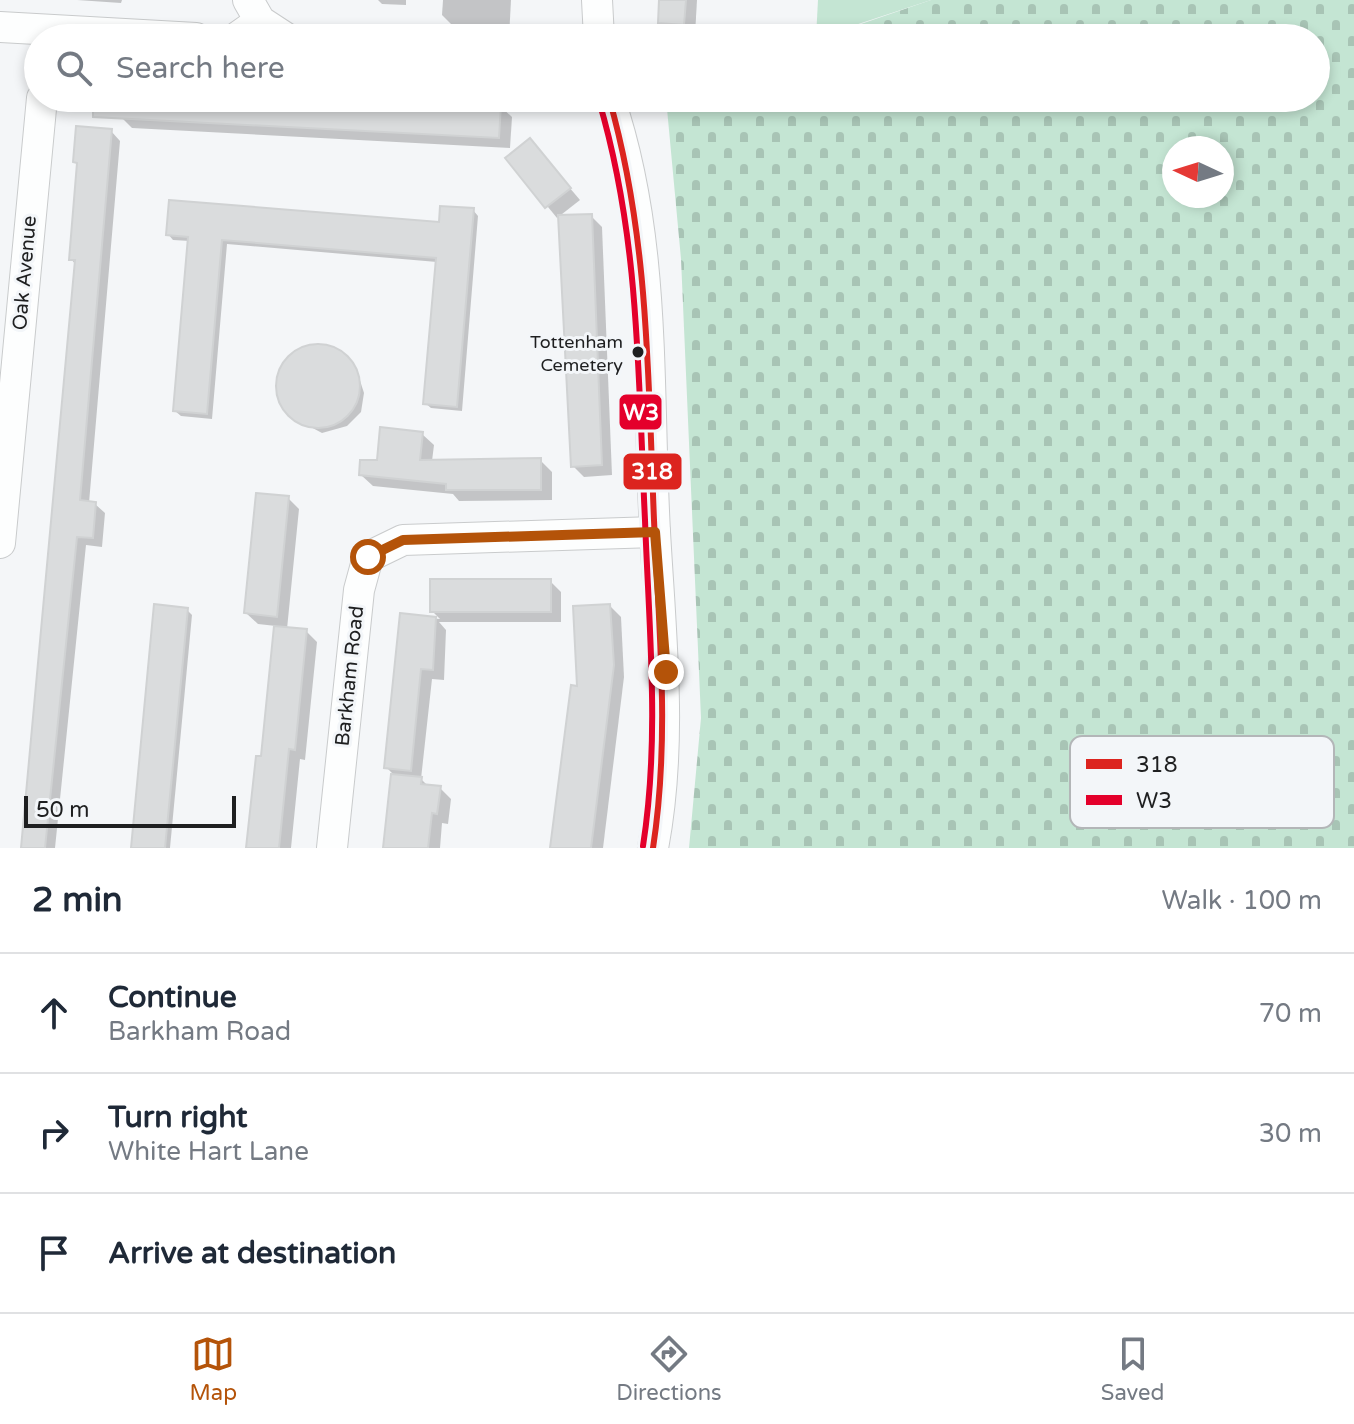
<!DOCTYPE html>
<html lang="en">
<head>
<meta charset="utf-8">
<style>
  body { margin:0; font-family:"Varela Round",sans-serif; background:#f6f6f7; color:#1f2937 }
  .compass { position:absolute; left:1162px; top:136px; width:72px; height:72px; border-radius:50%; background:#fff; box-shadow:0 4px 12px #0003; rotate:274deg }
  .scale { position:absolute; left:24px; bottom:20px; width:212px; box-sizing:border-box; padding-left:8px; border:4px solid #1e1f20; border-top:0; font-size:22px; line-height:28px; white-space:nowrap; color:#1e1f20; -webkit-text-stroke:6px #f3f6f9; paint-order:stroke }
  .stop { position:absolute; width:24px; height:24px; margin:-18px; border:6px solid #b45309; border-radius:50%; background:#fff }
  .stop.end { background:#b45309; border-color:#fff; box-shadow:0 2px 8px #0008 }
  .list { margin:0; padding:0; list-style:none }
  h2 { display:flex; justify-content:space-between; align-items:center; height:104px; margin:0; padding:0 32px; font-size:34px }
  h2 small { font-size:26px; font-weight:400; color:#747a83 }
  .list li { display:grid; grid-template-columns:52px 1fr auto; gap:24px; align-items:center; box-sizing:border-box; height:120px; padding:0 32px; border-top:2px solid #e0e1e3 }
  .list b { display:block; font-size:30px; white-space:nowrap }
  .list p { margin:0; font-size:26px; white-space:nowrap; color:#747a83 }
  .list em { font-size:26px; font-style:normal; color:#747a83 }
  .icon { flex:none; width:44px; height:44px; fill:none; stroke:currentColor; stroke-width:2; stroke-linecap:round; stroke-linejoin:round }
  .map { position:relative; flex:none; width:1354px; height:848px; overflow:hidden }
  .search { position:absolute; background:#fff; box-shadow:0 4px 12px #0003; left:24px; right:24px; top:24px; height:88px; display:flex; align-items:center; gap:20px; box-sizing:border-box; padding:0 28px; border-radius:44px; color:#747a83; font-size:30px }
  .sheet { height:464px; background:#fff }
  nav { display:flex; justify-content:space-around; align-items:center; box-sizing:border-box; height:112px; border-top:2px solid #e0e1e3; background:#fff; font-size:22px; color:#747a83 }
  nav a { display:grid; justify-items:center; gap:4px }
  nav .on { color:#b45309 }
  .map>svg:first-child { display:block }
</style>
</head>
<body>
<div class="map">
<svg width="1354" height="848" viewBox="0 0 1354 848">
  <defs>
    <pattern id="cemetery-stones" width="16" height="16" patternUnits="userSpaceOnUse" patternTransform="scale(2)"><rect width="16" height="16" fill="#c4e5d3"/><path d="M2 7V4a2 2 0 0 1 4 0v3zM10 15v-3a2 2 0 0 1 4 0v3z" fill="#a8c4b5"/></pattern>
  </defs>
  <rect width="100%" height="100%" fill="#f4f6f8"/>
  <path fill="url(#cemetery-stones)" fill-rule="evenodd" d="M 931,0 L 1354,0 L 1354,848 L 689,848 L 701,718 L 681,259 L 666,98 L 1316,98 L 1316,38 L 820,38 ZM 1174,148 L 1222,148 L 1222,196 L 1174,196 Z"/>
  <polygon fill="#c4e5d3" points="818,0 931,0 816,38"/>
  <g fill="#0003">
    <polygon points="77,0 122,0 121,3"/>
    <polygon points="378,0 406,0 406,5 382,4"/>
    <polygon points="443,0 511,0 509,38 463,36 442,15"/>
    <polygon points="660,0 697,0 695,35 671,34 660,23"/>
    <polygon points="122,98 368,98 500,106 512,117 510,148 132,128 121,117"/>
    <polygon points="111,131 120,141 89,503 95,504 105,513 102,547 86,545 55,848 23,848 76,265 71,259 79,166 75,162"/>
    <polygon points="530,141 580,200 557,218 508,158"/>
    <polygon points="473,210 478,216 462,411 431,408 425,403 437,262 227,244 212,419 181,416 175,411 190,241 173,240 168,234 440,224"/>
    <polygon points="591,216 602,227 612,475 584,477 573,466"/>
    <polygon points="316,346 329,347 351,362 356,368 364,393 361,412 347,426 322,433 292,417 283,406 278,380 291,356"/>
    <polygon points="422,434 434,445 432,461 540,460 552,472 552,500 459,501 453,494 373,486 361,475"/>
    <polygon points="288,498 299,509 287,629 306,631 317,642 305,760 300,759 291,848 248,848 263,758 276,626 258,624 246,613"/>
    <polygon points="550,581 561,592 561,622 439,622 446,630 444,680 432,679 421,779 429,787 440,788 451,799 448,824 442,823 440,848 385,848 393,774 386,767 401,616 440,619 432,611"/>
    <polygon points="610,606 621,617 624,677 603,848 553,848 579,688"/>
    <polygon points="187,610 192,615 170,848 133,848"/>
  </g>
  <g fill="#dadcdd" stroke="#d0d2d3" stroke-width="2">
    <polygon points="659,0 686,0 684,25 658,23"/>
    <polygon points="93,98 403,98 501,104 499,138 93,117"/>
    <polygon points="76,126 112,129 80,500 96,502 93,538 77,537 45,848 21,848 75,260 69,260 77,163 73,162"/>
    <polygon points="530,138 571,188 545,208 505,158"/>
    <polygon points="169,200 439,222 440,206 474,208 457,407 423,404 436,258 222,240 207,414 173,411 188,237 166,235"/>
    <polygon points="592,214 602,465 571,467 558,215"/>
    <circle cx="318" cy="386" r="42"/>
    <polygon points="380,427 423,432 420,460 541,458 541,490 446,490 446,484 359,475 360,460 377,460"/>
    <polygon points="256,493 289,496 277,617 244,613"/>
    <rect x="430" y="579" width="121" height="33"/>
    <polygon points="154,604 188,608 165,848 131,848"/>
    <polygon points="610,604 614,665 591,848 550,848 571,685 577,686 573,606"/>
    <polygon points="400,613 436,617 433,670 421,669 411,771 384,768"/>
    <polygon points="274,626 307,629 295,750 289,749 279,848 246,848 256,756 261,756"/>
    <polygon points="391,774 422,777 421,784 441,786 437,814 432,813 428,848 383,848"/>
  </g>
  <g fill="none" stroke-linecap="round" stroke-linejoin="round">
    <defs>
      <g id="minor">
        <polyline points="248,0 260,21 286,38"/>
        <polyline points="597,0 599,38"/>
        <polyline points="0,27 196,38"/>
        <polyline points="236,38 260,21"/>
        <path d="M 609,98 C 657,238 647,387 655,532 C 661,638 673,743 653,848"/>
        <polyline points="0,543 42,98"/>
        <polyline points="332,848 359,590 368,557 403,540 655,532"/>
      </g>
    </defs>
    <use href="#minor" stroke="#c9cbcc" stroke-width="32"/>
    <use href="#minor" stroke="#fdfefe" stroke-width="30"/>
    <defs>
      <path id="bus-1" d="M 609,98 C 649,237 648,377 654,520 C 659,631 670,738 653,848"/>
      <path id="bus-2" d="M 599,101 C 640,239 638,378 645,520 C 649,630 660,737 643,846"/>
    </defs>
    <use href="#bus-1" stroke="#f3f6f9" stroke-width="12"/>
    <use href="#bus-2" stroke="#f3f6f9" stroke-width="12"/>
    <use href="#bus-1" stroke="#dc241f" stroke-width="6"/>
    <use href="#bus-2" stroke="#e4002b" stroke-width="6"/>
  </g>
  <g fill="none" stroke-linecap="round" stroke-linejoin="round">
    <polyline stroke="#b45309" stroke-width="10" points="368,557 403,540 655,532 666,672"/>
  </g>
  <circle fill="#1e1f20" stroke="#f3f6f9" stroke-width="3" cx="638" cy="352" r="7"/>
  <g text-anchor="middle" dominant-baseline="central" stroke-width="6" stroke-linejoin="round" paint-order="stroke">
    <g font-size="18" fill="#1e1f20" stroke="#f3f6f9" text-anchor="end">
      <text x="623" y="342">Tottenham<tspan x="623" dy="23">Cemetery</tspan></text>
    </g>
    <g font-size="20" fill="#1e1f20" stroke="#f3f6f9">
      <text transform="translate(25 273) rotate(-85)">Oak Avenue</text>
      <text transform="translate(350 676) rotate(-84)">Barkham Road</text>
    </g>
  </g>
  <rect x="1070" y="736" width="264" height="92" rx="12" fill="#f3f6f9" stroke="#b3b6b8" stroke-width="2"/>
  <rect x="1086" y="759" width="36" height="10" fill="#dc241f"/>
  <rect x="1086" y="795" width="36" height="10" fill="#e4002b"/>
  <g font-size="22" fill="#1e1f20">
    <text x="1136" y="772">318</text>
    <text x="1136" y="808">W3</text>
  </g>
  <g stroke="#f3f6f9" stroke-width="3">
    <rect x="618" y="393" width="45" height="38" rx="8" fill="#e4002b"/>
    <rect x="622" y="452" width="61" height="39" rx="8" fill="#dc241f"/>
  </g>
  <g font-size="22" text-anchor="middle" font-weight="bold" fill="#fff">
    <text x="641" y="420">W3</text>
    <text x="652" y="479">318</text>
  </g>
</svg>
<svg class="compass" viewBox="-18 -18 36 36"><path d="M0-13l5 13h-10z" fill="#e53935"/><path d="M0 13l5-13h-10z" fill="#747a83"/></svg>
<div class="scale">50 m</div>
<div class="stop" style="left:368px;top:557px"></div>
<div class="stop end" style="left:666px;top:672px"></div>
<div class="search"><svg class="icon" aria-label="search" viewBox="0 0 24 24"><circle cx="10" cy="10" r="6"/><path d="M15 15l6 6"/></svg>Search here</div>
</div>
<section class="sheet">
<h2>2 min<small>Walk · 100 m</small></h2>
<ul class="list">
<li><svg class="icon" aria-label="ahead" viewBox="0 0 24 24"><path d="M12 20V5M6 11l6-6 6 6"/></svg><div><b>Continue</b><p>Barkham Road</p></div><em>70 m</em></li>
<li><svg class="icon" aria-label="right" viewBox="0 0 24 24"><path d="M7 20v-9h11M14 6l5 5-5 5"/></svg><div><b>Turn right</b><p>White Hart Lane</p></div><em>30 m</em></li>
<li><svg class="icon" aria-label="arrive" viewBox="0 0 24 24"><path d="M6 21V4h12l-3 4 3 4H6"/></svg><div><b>Arrive at destination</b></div></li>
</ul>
</section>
<nav>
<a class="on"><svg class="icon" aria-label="map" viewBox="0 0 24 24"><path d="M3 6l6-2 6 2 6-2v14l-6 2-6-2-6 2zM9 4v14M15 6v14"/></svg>Map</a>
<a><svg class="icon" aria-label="directions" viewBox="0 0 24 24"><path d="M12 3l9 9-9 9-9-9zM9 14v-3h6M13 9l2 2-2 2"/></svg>Directions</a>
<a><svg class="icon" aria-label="saved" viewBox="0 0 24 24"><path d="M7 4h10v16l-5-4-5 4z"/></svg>Saved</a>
</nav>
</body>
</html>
